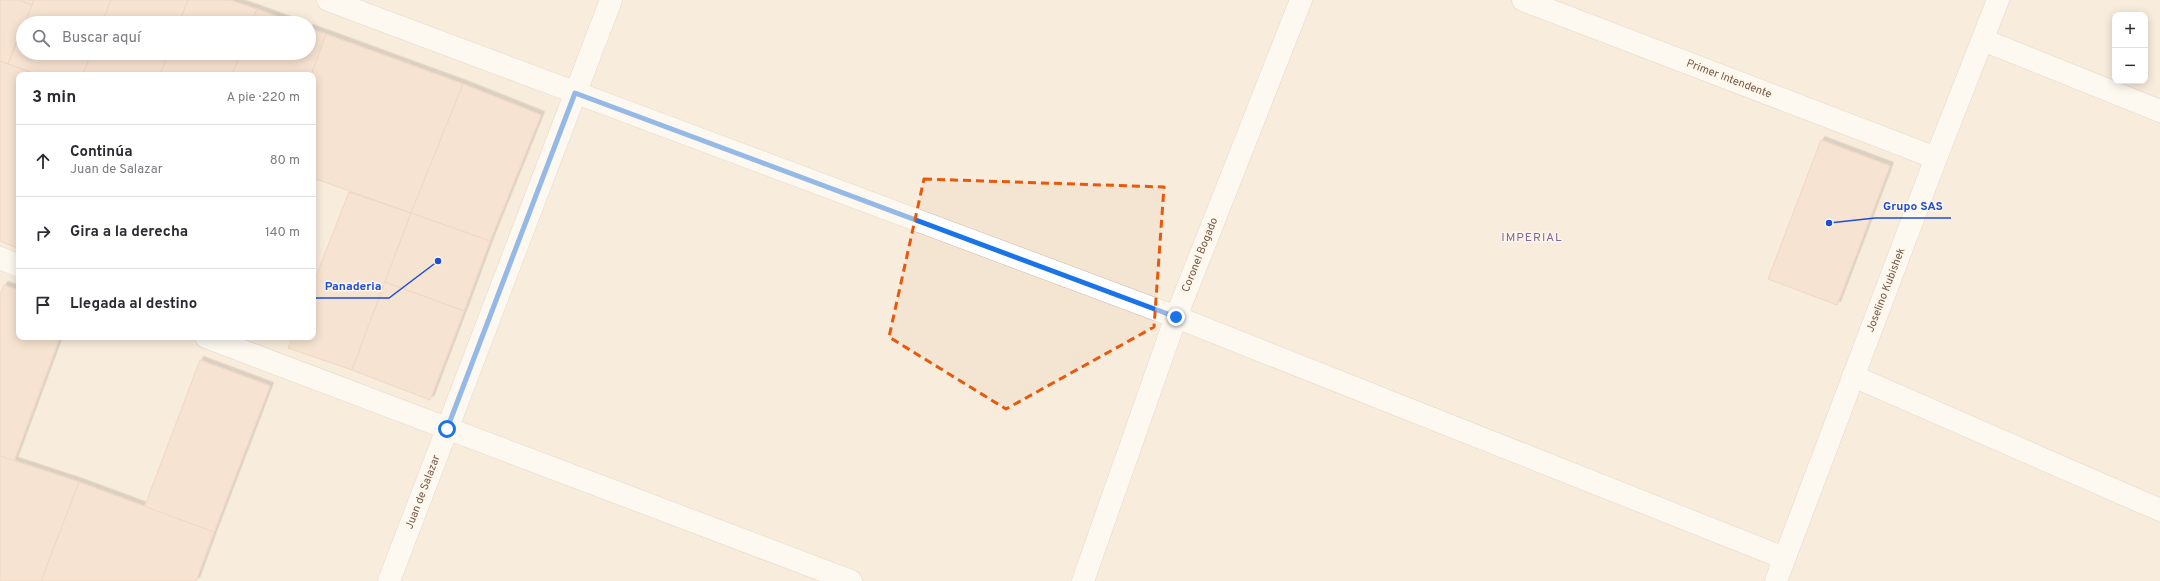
<!DOCTYPE html>
<html lang="es">
<head>
<meta charset="utf-8">
<style>
  body { margin:0; font-family:Overpass,sans-serif; background:#f2f2f3; color:#2b2b33 }
  .controls { position:absolute; right:12px; top:12px; display:grid; overflow:hidden; border-radius:8px; box-shadow:0 2px 10px #0003 }
  .controls button { width:36px; height:36px; display:grid; place-items:center; padding:0; border:0; border-bottom:1px solid #e1e1e2; background:#fff; color:#2b2b33; font:20px sans-serif }
  .stop { position:absolute; width:12px; height:12px; margin:-9px; border:3px solid #1a73e8; border-radius:50%; background:#fff }
  .stop.end { background:#1a73e8; border-color:#fff; box-shadow:0 1px 4px #0008 }
  .list { margin:0; padding:0; list-style:none }
  h2 { display:flex; justify-content:space-between; align-items:center; height:52px; margin:0; padding:0 16px; font-size:17px }
  h2 small { font-size:13px; font-weight:400; color:#7c7c81 }
  .list li { display:grid; grid-template-columns:26px 1fr auto; gap:12px; align-items:center; box-sizing:border-box; height:72px; padding:0 16px; border-top:1px solid #e1e1e2 }
  .list b { display:block; font-size:15px; white-space:nowrap }
  .list p { margin:0; font-size:13px; white-space:nowrap; color:#7c7c81 }
  .list em { font-size:13px; font-style:normal; color:#7c7c81 }
  .icon { flex:none; width:22px; height:22px; fill:none; stroke:currentColor; stroke-width:2; stroke-linecap:round; stroke-linejoin:round }
  .map { position:relative; flex:none; width:2160px; height:581px; overflow:hidden }
  .search { position:absolute; background:#fff; box-shadow:0 2px 10px #0003; left:16px; top:16px; width:300px; height:44px; display:flex; align-items:center; gap:10px; box-sizing:border-box; padding:0 14px; border-radius:22px; color:#7c7c81; font-size:15px }
  .panel { position:absolute; background:#fff; box-shadow:0 2px 10px #0003; left:16px; top:72px; width:300px; height:268px; border-radius:8px }
  .map>svg:first-child { display:block }
</style>
</head>
<body>
<div class="map">
<svg width="2160" height="581" viewBox="0 0 2160 581">
  <defs>
    <filter id="shadow"><feDropShadow dx="3.5" dy="-3.5" stdDeviation="0" flood-color="#0004"/></filter>
  </defs>
  <rect width="100%" height="100%" fill="#fcf3e3"/>
  <path fill="#f4e4d2" fill-rule="evenodd" d="M 0,0 L 2160,0 L 2160,581 L 0,581 ZM 2115,15 L 2145,15 L 2145,81 L 2115,81 ZM 23,23 L 309,23 L 309,53 L 23,53 ZM 19,75 L 313,75 L 313,337 L 19,337 Z"/>
  <g fill="#f1d1bb" stroke="#e4b79c" filter="url(#shadow)">
    <polygon points="0,0 19,0 32,5 25,23 23,23 8,64 0,61"/>
    <polygon points="19,0 34,0 32,5"/>
    <polygon points="34,0 111,0 102,23 25,23"/>
    <polygon points="111,0 188,0 179,23 102,23"/>
    <polygon points="188,0 230,0 257,9 251,23 179,23"/>
    <polygon points="257,9 295,23 251,23"/>
    <polygon points="23,27 23,53 91,53 83,75 38,75 8,64"/>
    <polygon points="309,28 326,34 311,75 232,75 240,53 309,53"/>
    <polygon points="326,34 463,84 411,213 313,178 313,75 311,75"/>
    <polygon points="91,53 168,53 160,75 83,75"/>
    <polygon points="168,53 240,53 232,75 160,75"/>
    <polygon points="0,61 38,75 19,75 19,241 17,248 0,241"/>
    <polygon points="463,84 541,115 490,241 411,213"/>
    <polygon points="1821,140 1890,166 1837,305 1768,279"/>
    <polygon points="349,192 411,213 352,370 288,348 293,337 313,337 313,284"/>
    <polygon points="411,213 490,241 464,311 385,282"/>
    <polygon points="385,282 464,311 430,400 352,370"/>
    <polygon points="4,285 19,290 19,337 60,337 14,461 0,456 0,295"/>
    <polygon points="200,360 270,386 214,532 144,508"/>
    <polygon points="0,456 79,482 41,581 0,581"/>
    <polygon points="79,482 214,532 196,581 41,581"/>
  </g>
  <g fill="none" stroke-linecap="round" stroke-linejoin="round">
    <defs>
      <g id="minor">
        <polyline points="328,0 1176,317 1784,558"/>
        <polyline points="1523,0 1936,158"/>
        <polyline points="1983,40 2160,111"/>
        <polyline points="0,258 19,266"/>
        <polyline points="206,337 851,581"/>
        <polyline points="1853,376 2160,510"/>
        <polyline points="389,581 611,0"/>
        <polyline points="1083,581 1176,317 1301,0"/>
        <polyline points="1776,581 1936,158 1998,0"/>
      </g>
    </defs>
    <use href="#minor" stroke="#cdbaaa" stroke-width="23"/>
    <use href="#minor" stroke="#fff" stroke-width="22"/>
  </g>
  <g fill="none" stroke-linecap="round" stroke-linejoin="round">
    <polyline stroke="#1a73e8" stroke-width="5" points="447,429 575,93 1176,317"/>
  </g>
  <path d="M0 0H2160V581H0ZM 924,179 L 1164,187 L 1154,327 L 1006,409 L 889,337 Z" fill="#fcf3e3" fill-opacity=".55" fill-rule="evenodd"/>
  <path fill="none" stroke="#e8590c" stroke-width="3" stroke-dasharray="8 5" stroke-linejoin="round" d="M 924,179 L 1164,187 L 1154,327 L 1006,409 L 889,337 Z"/>
  <g text-anchor="middle" dominant-baseline="central" stroke-width="3" stroke-linejoin="round" paint-order="stroke">
    <g font-size="11" fill="#74594a" stroke="#fff7ea">
      <text transform="translate(1729 79) rotate(21)">Primer Intendente</text>
      <text transform="translate(1200 255) rotate(-68)">Coronel Bogado</text>
      <text transform="translate(1886 290) rotate(-69)">Joselino Kubishek</text>
      <text transform="translate(423 492) rotate(-69)">Juan de Salazar</text>
    </g>
    <g font-size="12" letter-spacing="1" fill="#876597" stroke="#fff7ea">
      <text x="1532" y="238">IMPERIAL</text>
    </g>
  </g>
  <path fill="none" stroke="#1d4ed8" stroke-width="1.5" d="M1829 223L1875 218H1951M438 261L389 298H316"/>
  <g fill="#1d4ed8" stroke="#fff7ea" stroke-width="1.5">
    <circle cx="1829" cy="223" r="4"/>
    <circle cx="438" cy="261" r="4"/>
  </g>
  <g font-size="12" text-anchor="middle" font-weight="bold" fill="#1d4ed8" stroke="#fff7ea" stroke-width="3" stroke-linejoin="round" paint-order="stroke">
    <text x="1913" y="210">Grupo SAS</text>
    <text x="353" y="290">Panaderia</text>
  </g>
</svg>
<div class="controls">
<button>+</button>
<button>−</button>
</div>
<div class="stop" style="left:447px;top:429px"></div>
<div class="stop end" style="left:1176px;top:317px"></div>
<div class="search"><svg class="icon" aria-label="search" viewBox="0 0 24 24"><circle cx="10" cy="10" r="6"/><path d="M15 15l6 6"/></svg>Buscar aquí</div>
<section class="panel">
<h2>3 min<small>A pie · 220 m</small></h2>
<ul class="list">
<li><svg class="icon" aria-label="ahead" viewBox="0 0 24 24"><path d="M12 20V5M6 11l6-6 6 6"/></svg><div><b>Continúa</b><p>Juan de Salazar</p></div><em>80 m</em></li>
<li><svg class="icon" aria-label="right" viewBox="0 0 24 24"><path d="M7 20v-9h11M14 6l5 5-5 5"/></svg><div><b>Gira a la derecha</b></div><em>140 m</em></li>
<li><svg class="icon" aria-label="arrive" viewBox="0 0 24 24"><path d="M6 21V4h12l-3 4 3 4H6"/></svg><div><b>Llegada al destino</b></div></li>
</ul>
</section>
</div>
</body>
</html>
